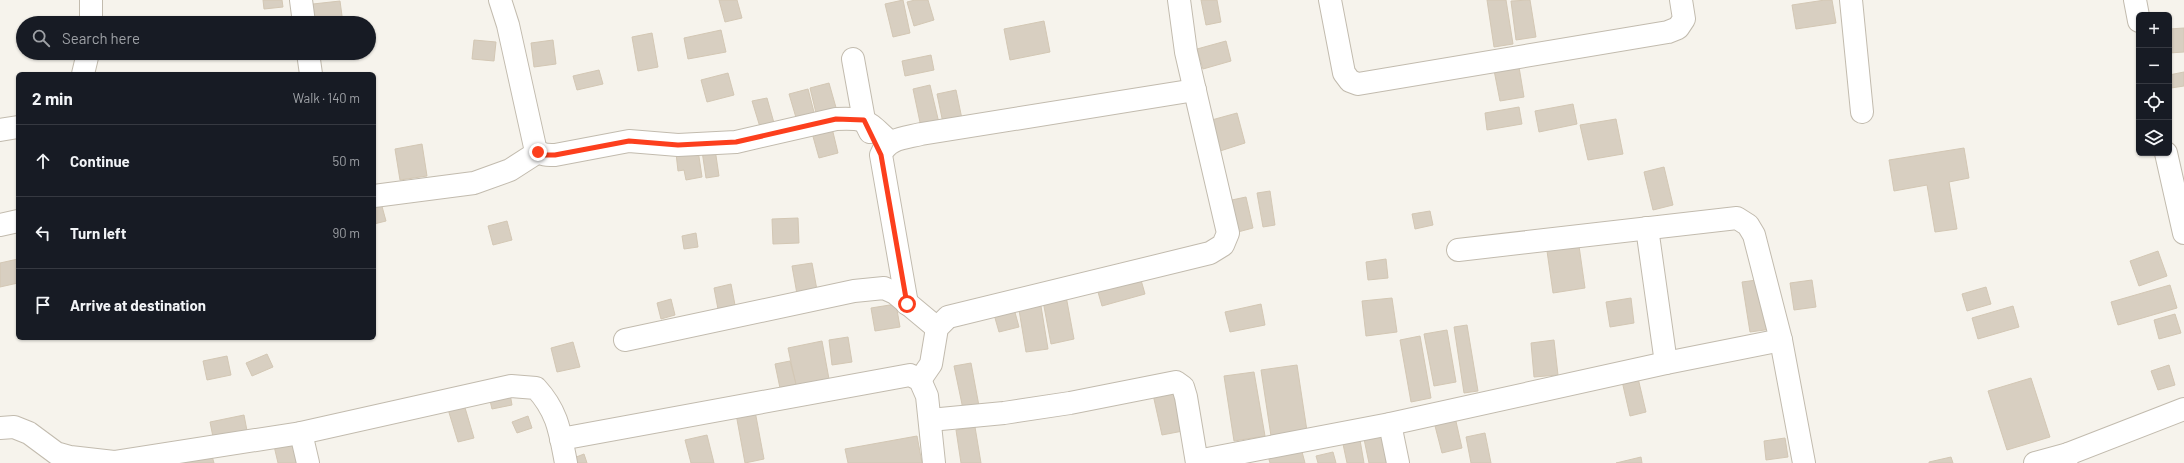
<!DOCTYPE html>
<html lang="en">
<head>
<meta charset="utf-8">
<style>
  body { margin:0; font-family:Barlow,sans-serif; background:#20242c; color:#f1f3f6 }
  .controls { position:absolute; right:12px; top:12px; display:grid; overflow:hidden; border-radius:6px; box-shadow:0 1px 3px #0004 }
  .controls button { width:36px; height:36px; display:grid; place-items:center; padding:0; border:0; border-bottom:1px solid #363941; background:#171b24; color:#f1f3f6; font:20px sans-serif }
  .stop { position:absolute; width:12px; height:12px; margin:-9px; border:3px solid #fc3f1d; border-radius:50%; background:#fff }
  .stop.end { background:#fc3f1d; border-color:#fff; box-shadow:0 1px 4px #0008 }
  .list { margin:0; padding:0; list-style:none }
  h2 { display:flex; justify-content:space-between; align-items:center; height:52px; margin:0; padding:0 16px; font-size:17px }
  h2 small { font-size:13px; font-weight:400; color:#9ea1a6 }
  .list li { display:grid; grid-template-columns:26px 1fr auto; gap:12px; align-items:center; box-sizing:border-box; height:72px; padding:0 16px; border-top:1px solid #363941 }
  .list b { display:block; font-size:15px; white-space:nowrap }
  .list em { font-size:13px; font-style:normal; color:#9ea1a6 }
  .icon { flex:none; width:22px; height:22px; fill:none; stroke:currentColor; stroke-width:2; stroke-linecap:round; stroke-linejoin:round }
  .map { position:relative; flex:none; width:2184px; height:463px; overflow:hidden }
  .search { position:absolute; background:#171b24; box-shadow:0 1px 3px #0004; left:16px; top:16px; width:360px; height:44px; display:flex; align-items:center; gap:10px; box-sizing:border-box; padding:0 14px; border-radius:22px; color:#9ea1a6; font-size:15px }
  .panel { position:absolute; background:#171b24; box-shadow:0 1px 3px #0004; left:16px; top:72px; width:360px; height:268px; border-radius:6px }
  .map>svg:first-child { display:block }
</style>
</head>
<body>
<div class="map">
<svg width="2184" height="463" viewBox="0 0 2184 463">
  <rect width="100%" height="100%" fill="#f6f3ec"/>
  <g fill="#d8cfc1" stroke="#d3c7b4">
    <polygon points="263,0 282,0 283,7 264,9"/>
    <polygon points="719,0 737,0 742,18 725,22"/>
    <polygon points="903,0 910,33 893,37 885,4"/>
    <polygon points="915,0 928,0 934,20 914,26 907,2"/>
    <polygon points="1201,0 1217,0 1221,22 1206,25"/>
    <polygon points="1487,0 1506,0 1513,44 1494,47"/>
    <polygon points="1530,0 1536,37 1516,40 1511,1"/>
    <polygon points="1825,0 1832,0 1836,23 1796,29 1792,5"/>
    <polygon points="340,1 343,23 315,23 313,4"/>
    <polygon points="1044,21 1050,52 1010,60 1004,29"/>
    <polygon points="2184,28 2184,52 2169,53 2169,29"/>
    <polygon points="721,30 726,52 688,59 684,38"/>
    <polygon points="652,33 658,67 638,71 632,37"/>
    <polygon points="474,40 496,42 494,61 472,59"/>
    <polygon points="553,40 556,64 534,67 531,43"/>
    <polygon points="1226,41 1231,61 1203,69 1197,49"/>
    <polygon points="931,55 934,70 905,76 902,61"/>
    <polygon points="1518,61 1524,97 1500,101 1493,65"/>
    <polygon points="599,70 603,84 577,90 573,76"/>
    <polygon points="2184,72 2184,86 2171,88 2169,75"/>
    <polygon points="728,73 734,95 707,102 701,80"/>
    <polygon points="829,83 837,111 817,117 810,88"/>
    <polygon points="930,85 939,123 921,127 913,89"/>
    <polygon points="808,89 815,116 797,121 789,94"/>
    <polygon points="956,90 962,119 943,123 937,94"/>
    <polygon points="767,98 774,123 760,127 752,101"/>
    <polygon points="1573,104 1577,124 1539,132 1535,111"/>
    <polygon points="1519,107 1522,124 1487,130 1485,113"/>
    <polygon points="1237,113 1245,143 1217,152 1208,121"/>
    <polygon points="1616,119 1623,154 1588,160 1580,125"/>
    <polygon points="832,128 838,153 819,158 812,133"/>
    <polygon points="422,144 427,176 400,180 395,149"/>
    <polygon points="1964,148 1969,178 1949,182 1957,229 1935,232 1927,185 1894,191 1889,160"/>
    <polygon points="715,149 719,176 706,178 702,151"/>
    <polygon points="698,150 702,177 686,180 684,170 678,171 676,153"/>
    <polygon points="1664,167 1673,205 1653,210 1644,172"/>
    <polygon points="1270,191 1275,225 1263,227 1257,193"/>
    <polygon points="1246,197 1253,228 1234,233 1227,201"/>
    <polygon points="380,199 386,221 374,224 374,200"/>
    <polygon points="1430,211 1433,225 1415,229 1412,214"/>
    <polygon points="798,218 799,243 773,244 772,219"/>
    <polygon points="507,221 512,240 493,245 488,226"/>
    <polygon points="696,233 698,247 684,249 682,236"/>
    <polygon points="1579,246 1585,288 1553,293 1547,251"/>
    <polygon points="2158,251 2167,276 2139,286 2130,261"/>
    <polygon points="18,259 18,283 0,287 0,263"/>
    <polygon points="1386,259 1388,278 1368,280 1366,262"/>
    <polygon points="812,263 817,290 797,294 792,266"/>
    <polygon points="1139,273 1145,294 1102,306 1096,285"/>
    <polygon points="1764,279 1772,329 1750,332 1742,282"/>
    <polygon points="1812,280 1816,307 1794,310 1790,283"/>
    <polygon points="731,284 735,305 718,309 714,288"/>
    <polygon points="2170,285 2177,308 2118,325 2111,302"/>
    <polygon points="1986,287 1991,304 1967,311 1962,294"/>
    <polygon points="1066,296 1074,339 1051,344 1043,301"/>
    <polygon points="1392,298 1397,332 1366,336 1362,301"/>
    <polygon points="1631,298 1634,323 1610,327 1606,302"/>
    <polygon points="671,299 675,315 661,319 657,303"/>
    <polygon points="1040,300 1048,349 1026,352 1018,304"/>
    <polygon points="896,304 900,327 875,331 871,308"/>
    <polygon points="1261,304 1265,325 1230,332 1225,312"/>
    <polygon points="1013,305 1019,327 999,332 993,311"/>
    <polygon points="2013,306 2019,327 1978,339 1972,318"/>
    <polygon points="2175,314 2181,333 2159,339 2154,320"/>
    <polygon points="1467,325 1478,391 1464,393 1454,327"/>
    <polygon points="1447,330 1456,382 1434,386 1424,334"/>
    <polygon points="1420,336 1431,398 1411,402 1400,340"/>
    <polygon points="848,337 852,362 832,365 829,340"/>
    <polygon points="1554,340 1558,375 1534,377 1531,343"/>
    <polygon points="822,341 829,379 796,386 788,348"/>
    <polygon points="573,342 580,367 557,372 551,348"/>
    <polygon points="267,354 273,367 252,376 246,363"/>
    <polygon points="227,356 231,375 207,380 203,361"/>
    <polygon points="790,361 796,384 780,388 775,364"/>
    <polygon points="971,363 979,406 963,409 954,366"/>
    <polygon points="1297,365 1307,431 1271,436 1261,370"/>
    <polygon points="2169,365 2175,385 2158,390 2151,371"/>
    <polygon points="1254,372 1265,436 1234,441 1224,376"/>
    <polygon points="1638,378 1646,412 1630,416 1622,381"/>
    <polygon points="2031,378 2050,437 2007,450 1988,391"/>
    <polygon points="1173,386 1183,431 1162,435 1152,390"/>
    <polygon points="509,388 512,405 492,409 488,392"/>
    <polygon points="463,401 474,438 458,442 447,406"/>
    <polygon points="755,411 764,459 745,463 736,414"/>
    <polygon points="244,415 248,436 214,442 210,422"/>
    <polygon points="528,416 532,428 517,433 512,422"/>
    <polygon points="1455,417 1462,448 1442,453 1434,422"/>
    <polygon points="975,427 981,463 961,463 956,430"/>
    <polygon points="1485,433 1491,463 1471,463 1466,437"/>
    <polygon points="707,435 714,463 691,463 685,440"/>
    <polygon points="1381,435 1387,463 1369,463 1364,439"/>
    <polygon points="917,436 922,463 848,463 845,449"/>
    <polygon points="1785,438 1788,457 1766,460 1764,441"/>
    <polygon points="297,440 304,463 278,463 274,446"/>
    <polygon points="1360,440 1364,463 1347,463 1343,444"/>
    <polygon points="1301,448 1305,463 1270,463 1268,456"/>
    <polygon points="1333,452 1336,463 1318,463 1316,456"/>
    <polygon points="584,454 587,463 572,463 571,459"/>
    <polygon points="212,456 214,463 180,463"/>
    <polygon points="1641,457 1642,463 1616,463"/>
    <polygon points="1951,457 1953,463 1929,463 1929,462"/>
  </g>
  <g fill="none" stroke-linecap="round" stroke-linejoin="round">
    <defs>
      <g id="minor">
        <polyline points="91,0 91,23"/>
        <polyline points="301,0 304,23"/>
        <path d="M 500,0 L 508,25 L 535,147 C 540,155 545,155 555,155 L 629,141 L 678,145 L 736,142 L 836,119 C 868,117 867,122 890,142"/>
        <polyline points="1330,0 1344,73 1350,81 1358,84 1668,32 1678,28 1684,19 1681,0"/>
        <polyline points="1851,0 1862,112"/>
        <polyline points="2135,0 2139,21"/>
        <polyline points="308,53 311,74"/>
        <polyline points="853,59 864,120 870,132"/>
        <polyline points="83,74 88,53"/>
        <polyline points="0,130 18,127"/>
        <polyline points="2166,153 2184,233"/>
        <polyline points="374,196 474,183 510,170 538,152"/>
        <polyline points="0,225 18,221"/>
        <polyline points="1647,228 1666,363"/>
        <polyline points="1458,250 1737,218 1748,225 1754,235 1781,340 1804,463"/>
        <path d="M 907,304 L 881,155 C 887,138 906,138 921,134 L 1195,90"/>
        <polyline points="625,340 854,291 884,288 895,293 937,328"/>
        <polyline points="920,380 931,364 937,328 948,317 1210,253 1223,245 1228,233 1186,52 1179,0"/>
        <polyline points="930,420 1004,413 1070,403 1176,382 1183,387 1186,397 1197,463"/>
        <polyline points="1390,424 1398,463"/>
        <path d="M 0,428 L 14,427 L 29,433 L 56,453 L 70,457 L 114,462 L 301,433 L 511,386 L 536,388 C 558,412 560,432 566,463"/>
        <polyline points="301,433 308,463"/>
        <polyline points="561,439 910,375 920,380 927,396 934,463"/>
        <polyline points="1197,461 1390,424 1666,363 1781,340"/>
        <polyline points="2035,463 2068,454"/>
        <polyline points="2066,463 2068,454 2184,409"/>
      </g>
    </defs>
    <use href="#minor" stroke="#c2bbae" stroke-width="24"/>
    <use href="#minor" stroke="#fff" stroke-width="22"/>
  </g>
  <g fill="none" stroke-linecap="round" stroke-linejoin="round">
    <polyline stroke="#fc3f1d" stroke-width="5" points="538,152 544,155 555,155 629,141 678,145 736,142 836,119 864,120 881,155 907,304"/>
  </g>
</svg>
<div class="controls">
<button>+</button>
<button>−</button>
<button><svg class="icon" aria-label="locate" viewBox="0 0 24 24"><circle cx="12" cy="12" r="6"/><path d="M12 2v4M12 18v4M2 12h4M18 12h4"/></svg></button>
<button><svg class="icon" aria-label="layers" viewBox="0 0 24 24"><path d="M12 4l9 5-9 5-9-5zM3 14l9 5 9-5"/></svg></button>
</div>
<div class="stop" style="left:907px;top:304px"></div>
<div class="stop end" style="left:538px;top:152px"></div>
<div class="search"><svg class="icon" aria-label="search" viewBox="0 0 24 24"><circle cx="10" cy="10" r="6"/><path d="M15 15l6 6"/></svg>Search here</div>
<section class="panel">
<h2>2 min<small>Walk · 140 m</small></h2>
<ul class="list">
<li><svg class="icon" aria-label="ahead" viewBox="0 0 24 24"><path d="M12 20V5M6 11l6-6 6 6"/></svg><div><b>Continue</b></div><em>50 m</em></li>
<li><svg class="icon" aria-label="left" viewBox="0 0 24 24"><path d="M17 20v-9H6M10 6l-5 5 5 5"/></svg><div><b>Turn left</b></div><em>90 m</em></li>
<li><svg class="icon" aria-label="arrive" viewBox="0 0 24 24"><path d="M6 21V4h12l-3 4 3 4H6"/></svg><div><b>Arrive at destination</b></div></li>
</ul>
</section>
</div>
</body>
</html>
